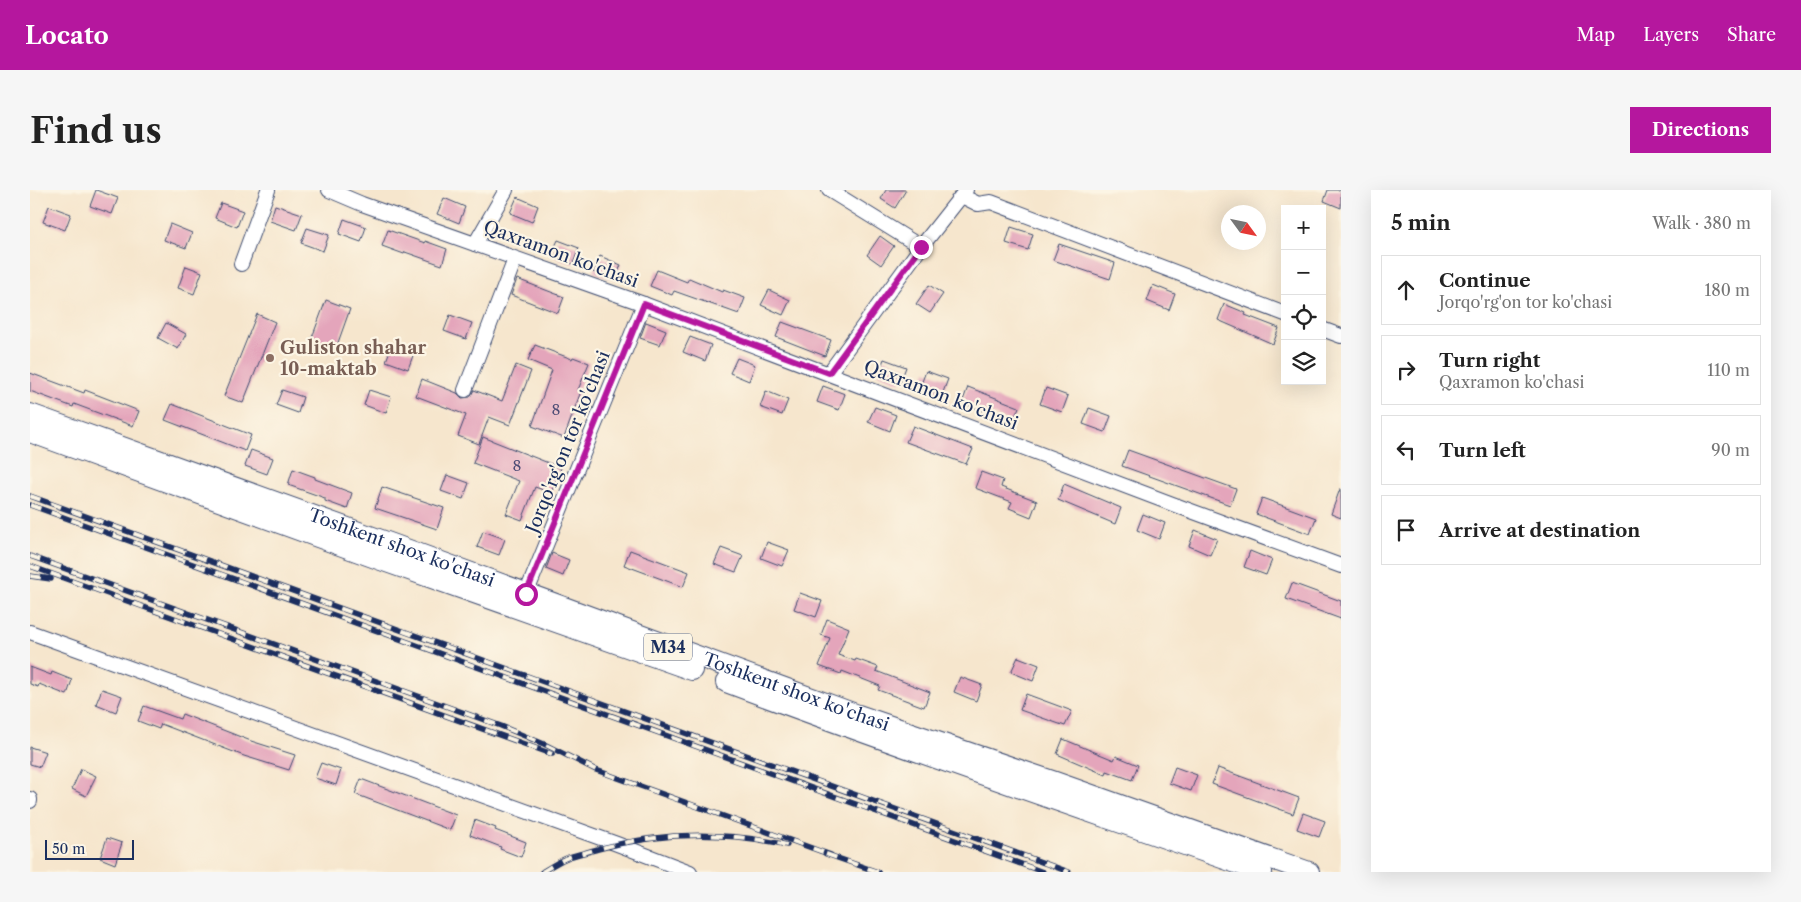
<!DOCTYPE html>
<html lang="en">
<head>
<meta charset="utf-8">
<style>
  body { margin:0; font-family:"Libre Caslon Text",serif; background:#f6f6f6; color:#222 }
  .controls { position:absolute; right:15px; top:15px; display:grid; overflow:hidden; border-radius:0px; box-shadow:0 5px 20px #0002 }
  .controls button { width:45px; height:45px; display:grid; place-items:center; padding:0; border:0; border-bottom:1px solid #e0e0e0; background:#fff; color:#222; font:25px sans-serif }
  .compass { position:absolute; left:1191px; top:15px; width:45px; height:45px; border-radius:50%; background:#fff; box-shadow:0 5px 20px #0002; rotate:123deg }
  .scale { position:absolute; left:15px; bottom:12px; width:89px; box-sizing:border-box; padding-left:5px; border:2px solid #1b2f5e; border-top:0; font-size:14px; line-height:18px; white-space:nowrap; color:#1b2f5e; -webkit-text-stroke:4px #fcf5e5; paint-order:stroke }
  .stop { position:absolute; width:15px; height:15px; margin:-11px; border:4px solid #b5179e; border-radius:50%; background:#fff }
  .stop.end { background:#b5179e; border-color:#fff; box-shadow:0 1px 5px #0008 }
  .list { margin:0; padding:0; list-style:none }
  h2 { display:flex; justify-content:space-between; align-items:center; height:65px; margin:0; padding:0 20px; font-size:21px }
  h2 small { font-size:16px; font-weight:400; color:#767676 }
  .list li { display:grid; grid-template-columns:32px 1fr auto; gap:15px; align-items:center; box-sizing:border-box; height:70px; margin:0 10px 10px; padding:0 10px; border:1px solid #e0e0e0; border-radius:0px }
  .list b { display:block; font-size:19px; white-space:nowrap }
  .list p { margin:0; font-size:16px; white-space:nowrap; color:#767676 }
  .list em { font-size:16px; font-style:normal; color:#767676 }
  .icon { flex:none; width:28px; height:28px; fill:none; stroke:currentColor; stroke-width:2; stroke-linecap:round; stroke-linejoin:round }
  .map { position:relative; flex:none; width:1311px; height:682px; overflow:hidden; border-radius:0px }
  header { display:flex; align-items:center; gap:30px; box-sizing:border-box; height:70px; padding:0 25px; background:#b5179e; color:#fff }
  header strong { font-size:24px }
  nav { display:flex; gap:28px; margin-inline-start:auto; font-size:18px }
  .intro { display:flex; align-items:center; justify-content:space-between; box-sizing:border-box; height:120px; padding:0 30px }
  h1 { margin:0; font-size:35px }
  .button { padding:12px 22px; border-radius:0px; background:#b5179e; color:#fff; font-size:18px; font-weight:700 }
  main { display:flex; gap:30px; padding:0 30px }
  aside { flex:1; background:#fff; border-radius:0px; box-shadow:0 5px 20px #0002 }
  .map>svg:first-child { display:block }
</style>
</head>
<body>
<header>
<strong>Locato</strong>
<nav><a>Map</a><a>Layers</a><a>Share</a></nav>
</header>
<div class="intro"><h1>Find us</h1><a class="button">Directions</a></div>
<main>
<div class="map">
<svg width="1311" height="682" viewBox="0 0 1311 682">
  <rect width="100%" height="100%" fill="#fcf5e5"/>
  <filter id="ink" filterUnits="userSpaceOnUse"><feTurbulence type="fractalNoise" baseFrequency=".02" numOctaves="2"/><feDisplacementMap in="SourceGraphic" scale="10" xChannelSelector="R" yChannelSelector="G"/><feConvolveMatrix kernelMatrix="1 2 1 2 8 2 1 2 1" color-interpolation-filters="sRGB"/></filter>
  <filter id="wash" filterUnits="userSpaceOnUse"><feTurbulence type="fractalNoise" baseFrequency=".0096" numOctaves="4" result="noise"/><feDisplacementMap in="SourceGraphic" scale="20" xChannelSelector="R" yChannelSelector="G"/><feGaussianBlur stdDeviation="1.12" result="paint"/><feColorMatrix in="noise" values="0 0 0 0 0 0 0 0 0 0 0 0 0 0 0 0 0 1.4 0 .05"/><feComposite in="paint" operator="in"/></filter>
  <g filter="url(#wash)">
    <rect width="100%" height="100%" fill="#f6e6cd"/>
    <g id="blocks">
      <g fill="#e4a5bb">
        <polygon points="66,0 88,8 82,24 60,16"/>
        <polygon points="856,0 876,0 865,18 851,9"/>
        <polygon points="1298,0 1311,0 1311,18 1294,11"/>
        <polygon points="487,7 508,16 502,32 480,23"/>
        <polygon points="414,8 435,17 429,33 407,24"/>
        <polygon points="191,13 213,21 207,37 185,28"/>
        <polygon points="245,15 272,24 266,40 240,31"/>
        <polygon points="19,16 41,24 35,40 13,32"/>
        <polygon points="314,29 336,37 331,52 309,44"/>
        <polygon points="140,34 162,43 156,58 134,50"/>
        <polygon points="981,37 1003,44 998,60 976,53"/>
        <polygon points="277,38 299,45 293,61 271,53"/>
        <polygon points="358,40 395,53 395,51 417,59 412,75 375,62 374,64 352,56"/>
        <polygon points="850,46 864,56 851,75 837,65"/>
        <polygon points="528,50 549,58 543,74 521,65"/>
        <polygon points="1029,54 1085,73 1080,89 1023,70"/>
        <polygon points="570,66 591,75 585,90 563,82"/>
        <polygon points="156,76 172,82 164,104 148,98"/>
        <polygon points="627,80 657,92 659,88 692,102 693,100 715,108 709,124 644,101 642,105 620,96"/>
        <polygon points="487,89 534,107 528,123 481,105"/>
        <polygon points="899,95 913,104 900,123 886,114"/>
        <polygon points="1123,95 1145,104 1139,120 1117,111"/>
        <polygon points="739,100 760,110 753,125 731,115"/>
        <polygon points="296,110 320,119 305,161 280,153"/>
        <polygon points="1194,114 1216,123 1215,125 1249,138 1243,154 1188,130"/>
        <polygon points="227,124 245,132 213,213 194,206"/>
        <polygon points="420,125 442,133 436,149 414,141"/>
        <polygon points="616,132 636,140 630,155 610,148"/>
        <polygon points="752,132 801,150 795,166 746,147"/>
        <polygon points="136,133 156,144 148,159 128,148"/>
        <polygon points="660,147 681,155 675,171 653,162"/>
        <polygon points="362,155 384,163 378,179 356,171"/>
        <polygon points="505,155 542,169 543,167 559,173 548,200 551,201 534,248 502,236 522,180 498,170"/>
        <polygon points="707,168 725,175 719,191 700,183"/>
        <polygon points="854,169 876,177 870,193 848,184"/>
        <polygon points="486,175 501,181 480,235 459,227 449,254 428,246 436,225 386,206 392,189 427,203 432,208 440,207 444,200 472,211"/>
        <polygon points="896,181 918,189 912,205 890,197"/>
        <polygon points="0,183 54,203 55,200 109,221 103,236 44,214 43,217 0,201"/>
        <polygon points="793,196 815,204 809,220 787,212"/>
        <polygon points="938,197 989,217 983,232 932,213"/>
        <polygon points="1016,198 1038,206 1032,222 1010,214"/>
        <polygon points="252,200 273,207 268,223 246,215"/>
        <polygon points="339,200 361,207 356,223 334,215"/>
        <polygon points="736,201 758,210 752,225 730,217"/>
        <polygon points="142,214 221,245 215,261 135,230"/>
        <polygon points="845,217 866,225 860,241 838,232"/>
        <polygon points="1059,218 1081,226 1075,242 1053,234"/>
        <polygon points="883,236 943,259 936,274 876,252"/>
        <polygon points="453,247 531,278 521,303 505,297 492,330 476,324 489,291 443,273"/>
        <polygon points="221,260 243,268 237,284 215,276"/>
        <polygon points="1098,260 1206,299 1200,315 1092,276"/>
        <polygon points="263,279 285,287 285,289 322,303 317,319 295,311 295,308 258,295"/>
        <polygon points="951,282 973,290 971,297 1007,311 1001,327 979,318 982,312 945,298"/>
        <polygon points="417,285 439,293 433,309 411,301"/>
        <polygon points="1034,294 1091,318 1085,334 1028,310"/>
        <polygon points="352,297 414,318 407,339 345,318"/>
        <polygon points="1310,299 1311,299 1311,328 1301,324"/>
        <polygon points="1232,308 1286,328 1280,344 1226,324"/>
        <polygon points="1113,324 1135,333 1129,349 1107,340"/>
        <polygon points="1165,340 1187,349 1180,365 1159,356"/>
        <polygon points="453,341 475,349 469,365 447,357"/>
        <polygon points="737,352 759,360 752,376 731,368"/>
        <polygon points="691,358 713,366 706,382 684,374"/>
        <polygon points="600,360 659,382 653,397 594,375"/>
        <polygon points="1220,361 1242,370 1236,385 1214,377"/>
        <polygon points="522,363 539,370 533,386 516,379"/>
        <polygon points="1262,393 1311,411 1311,429 1256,409"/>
        <polygon points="770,403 792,411 786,427 764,419"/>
        <polygon points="797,429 819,438 808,465 825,471 826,469 848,477 846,481 900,502 894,517 848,500 850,496 812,481 811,484 789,476 800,448 791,445"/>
        <polygon points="988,467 1009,475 1003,491 981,482"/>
        <polygon points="0,477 21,485 22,482 42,490 37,505 9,494 8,497 0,494"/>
        <polygon points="930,487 952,495 946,511 924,502"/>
        <polygon points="72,499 92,506 86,522 66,514"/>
        <polygon points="996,504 1042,521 1035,536 990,520"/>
        <polygon points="114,516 150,529 152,524 221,551 265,565 259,580 214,566 131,534 129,539 108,531"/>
        <polygon points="1033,549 1084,570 1086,566 1108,575 1102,590 1077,581 1076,585 1027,564"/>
        <polygon points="0,557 16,562 10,577 0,574"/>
        <polygon points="291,573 311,580 306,595 285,588"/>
        <polygon points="1145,577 1167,585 1161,601 1139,593"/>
        <polygon points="1188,578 1269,608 1263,624 1182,594"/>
        <polygon points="51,579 66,586 56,606 42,599"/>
        <polygon points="331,589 426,625 420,640 325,604"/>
        <polygon points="1273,623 1295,631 1289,647 1267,639"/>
        <polygon points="445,630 466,638 465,640 496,652 491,667 470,659 471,657 440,645"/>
        <polygon points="77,648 92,653 85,674 70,668"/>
      </g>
    </g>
  </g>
  <g filter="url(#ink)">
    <use href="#blocks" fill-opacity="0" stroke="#3c4a6f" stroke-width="1"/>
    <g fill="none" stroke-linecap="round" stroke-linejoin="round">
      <defs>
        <g id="minor">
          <polyline points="299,0 332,14 614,114 1153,318 1311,376"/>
          <polyline points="799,0 891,57"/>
          <polyline points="932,6 948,14 961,12 1255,124"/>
          <polyline points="445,54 476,0"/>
          <polyline points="211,74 238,0"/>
          <polyline points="1292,139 1311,146"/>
          <polyline points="799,183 891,57 936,0"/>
          <polyline points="435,200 485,69"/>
          <polyline points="496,404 614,114"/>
          <polyline points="0,442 587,654 660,682"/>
          <polyline points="0,609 0,611"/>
        </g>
        <g id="highway">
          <path id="s1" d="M 0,224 L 365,355 L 828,525 L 1025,592 L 1279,682"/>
          <polyline points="0,242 351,370 662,480"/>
          <path d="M 696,492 C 874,559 1053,619 1232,682"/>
        </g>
      </defs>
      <use href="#minor" stroke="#3c4a6f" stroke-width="16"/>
      <use href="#highway" stroke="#3c4a6f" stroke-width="22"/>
      <use href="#minor" stroke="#fff" stroke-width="14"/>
      <use href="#highway" stroke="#fff" stroke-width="20"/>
      <defs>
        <g id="rail">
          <polyline points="0,306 1039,682"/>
          <polyline points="0,315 1013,682"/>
          <polyline points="0,366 471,536 514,554 566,580 801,665"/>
          <polyline points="0,376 522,564"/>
          <polyline points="0,386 21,389"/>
          <polyline points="796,664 848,682"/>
          <path d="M 512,682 C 520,677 529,671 539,667 C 548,664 558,662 568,659 C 630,642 694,641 757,655"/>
        </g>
      </defs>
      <use href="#rail" stroke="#1b2f5e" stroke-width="5.5"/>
      <use href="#rail" stroke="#fcf5e5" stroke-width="4" stroke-dasharray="11" stroke-linecap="butt"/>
    </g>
  </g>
  <g fill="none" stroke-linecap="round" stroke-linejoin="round" filter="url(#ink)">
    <polyline stroke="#b5179e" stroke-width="6" points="496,404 614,114 799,183 891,57"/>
  </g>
  <circle fill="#8d6e63" stroke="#fcf5e5" stroke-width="2" cx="240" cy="168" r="5"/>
  <g text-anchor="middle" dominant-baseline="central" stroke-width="4.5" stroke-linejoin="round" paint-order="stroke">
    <g font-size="15" fill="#4d4c75">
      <text x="526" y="219">8</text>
      <text x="487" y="275">8</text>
    </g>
    <rect fill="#fcf5e5" stroke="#5e6a86" stroke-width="1" x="614" y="443.5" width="48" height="27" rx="4"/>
    <g font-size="16" font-weight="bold" fill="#1b2f5e">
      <text x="638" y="457">M34</text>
    </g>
    <g font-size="18" fill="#1b2f5e" stroke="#fcf5e5">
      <text transform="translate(531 64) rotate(20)">Qaxramon ko'chasi</text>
      <text transform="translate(911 205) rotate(21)">Qaxramon ko'chasi</text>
      <text transform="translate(538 252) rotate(-68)">Jorqo'rg'on tor ko'chasi</text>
      <text stroke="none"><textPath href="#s1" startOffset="395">Toshkent shox ko'chasi</textPath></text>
      <text stroke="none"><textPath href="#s1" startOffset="815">Toshkent shox ko'chasi</textPath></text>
    </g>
    <g font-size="18" font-weight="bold" fill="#785e54" stroke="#fcf5e5" text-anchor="start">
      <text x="250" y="158">Guliston shahar<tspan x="250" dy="21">10-maktab</tspan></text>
    </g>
  </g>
</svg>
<div class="controls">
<button>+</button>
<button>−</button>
<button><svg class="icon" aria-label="locate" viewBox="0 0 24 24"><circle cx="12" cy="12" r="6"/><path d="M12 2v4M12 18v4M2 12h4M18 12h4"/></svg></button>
<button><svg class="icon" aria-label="layers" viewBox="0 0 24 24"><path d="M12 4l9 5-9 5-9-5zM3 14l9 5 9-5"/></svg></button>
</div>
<svg class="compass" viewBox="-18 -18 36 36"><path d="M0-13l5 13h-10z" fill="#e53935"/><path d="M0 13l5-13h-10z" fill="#767676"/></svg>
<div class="scale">50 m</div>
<div class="stop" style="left:496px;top:404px"></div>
<div class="stop end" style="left:891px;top:57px"></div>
</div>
<aside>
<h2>5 min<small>Walk · 380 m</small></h2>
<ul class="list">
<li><svg class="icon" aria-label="ahead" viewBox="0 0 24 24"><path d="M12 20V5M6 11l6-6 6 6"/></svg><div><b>Continue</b><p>Jorqo'rg'on tor ko'chasi</p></div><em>180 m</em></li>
<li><svg class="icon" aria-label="right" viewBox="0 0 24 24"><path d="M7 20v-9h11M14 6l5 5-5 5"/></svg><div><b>Turn right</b><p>Qaxramon ko'chasi</p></div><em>110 m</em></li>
<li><svg class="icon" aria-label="left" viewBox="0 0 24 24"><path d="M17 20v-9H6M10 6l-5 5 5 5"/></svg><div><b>Turn left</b></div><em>90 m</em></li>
<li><svg class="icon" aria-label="arrive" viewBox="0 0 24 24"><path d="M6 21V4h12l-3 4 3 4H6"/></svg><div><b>Arrive at destination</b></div></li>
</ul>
</aside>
</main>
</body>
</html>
